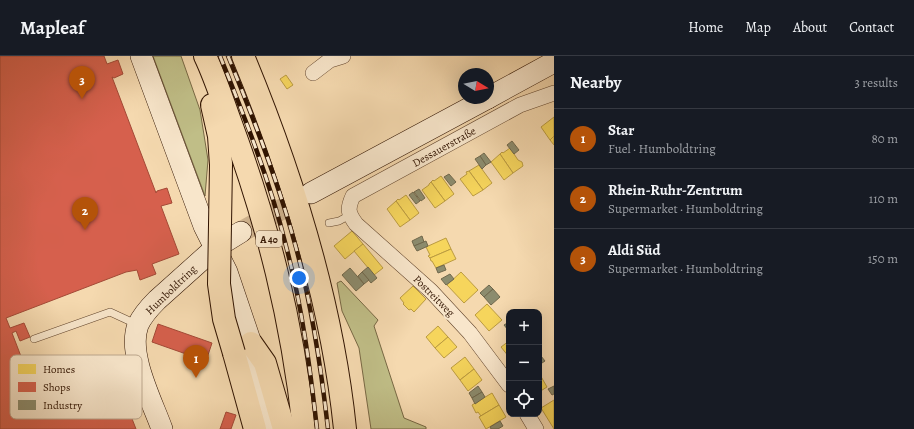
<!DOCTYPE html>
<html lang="en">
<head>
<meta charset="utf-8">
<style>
  body { margin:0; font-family:Alegreya,serif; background:#242831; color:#f1f3f6 }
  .controls { position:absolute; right:12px; bottom:12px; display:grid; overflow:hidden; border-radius:8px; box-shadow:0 4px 16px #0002 }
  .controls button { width:36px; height:36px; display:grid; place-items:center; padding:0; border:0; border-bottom:1px solid #363941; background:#171b24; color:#f1f3f6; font:20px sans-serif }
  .compass { position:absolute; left:458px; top:12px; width:36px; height:36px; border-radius:50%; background:#171b24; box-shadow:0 4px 16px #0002; rotate:100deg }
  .you { position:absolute; left:299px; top:222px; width:14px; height:14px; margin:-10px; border:3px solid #fff; border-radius:50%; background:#1a73e8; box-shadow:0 0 0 6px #1a73e833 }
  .badge { display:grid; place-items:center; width:26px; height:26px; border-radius:50%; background:#b45309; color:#fff; font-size:13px; font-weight:700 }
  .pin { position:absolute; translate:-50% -33px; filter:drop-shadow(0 1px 2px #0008) }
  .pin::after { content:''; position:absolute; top:21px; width:14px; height:12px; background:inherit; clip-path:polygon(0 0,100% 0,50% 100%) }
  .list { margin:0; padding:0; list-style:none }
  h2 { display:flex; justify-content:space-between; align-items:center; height:52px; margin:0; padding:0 16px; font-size:17px }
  h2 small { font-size:13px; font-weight:400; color:#9ea1a6 }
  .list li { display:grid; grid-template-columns:26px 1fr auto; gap:12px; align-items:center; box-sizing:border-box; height:60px; padding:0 16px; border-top:1px solid #363941 }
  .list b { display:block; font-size:15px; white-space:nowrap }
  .list p { margin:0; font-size:13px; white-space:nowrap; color:#9ea1a6 }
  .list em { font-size:13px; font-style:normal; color:#9ea1a6 }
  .icon { flex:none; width:22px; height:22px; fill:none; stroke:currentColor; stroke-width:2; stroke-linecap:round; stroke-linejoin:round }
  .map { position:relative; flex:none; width:554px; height:373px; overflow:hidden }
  header { display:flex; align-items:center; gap:24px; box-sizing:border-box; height:56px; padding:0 20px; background:#171b24; border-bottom:1px solid #363941 }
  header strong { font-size:19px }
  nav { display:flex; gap:22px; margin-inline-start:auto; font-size:14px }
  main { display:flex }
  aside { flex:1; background:#171b24 }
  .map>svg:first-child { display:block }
</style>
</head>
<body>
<header>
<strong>Mapleaf</strong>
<nav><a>Home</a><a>Map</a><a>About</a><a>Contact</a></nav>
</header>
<main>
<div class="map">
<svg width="554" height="373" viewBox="0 0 554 373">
  <rect width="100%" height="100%" fill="#f5d9af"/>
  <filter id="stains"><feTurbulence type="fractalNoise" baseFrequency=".005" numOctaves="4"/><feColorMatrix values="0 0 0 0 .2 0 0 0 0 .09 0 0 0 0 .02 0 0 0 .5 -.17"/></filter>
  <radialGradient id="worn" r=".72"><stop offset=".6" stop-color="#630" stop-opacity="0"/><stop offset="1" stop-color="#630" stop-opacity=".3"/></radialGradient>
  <g fill="#c0be87" stroke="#786844">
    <polygon points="153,0 181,0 200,54 208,104 205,140"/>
    <polygon points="341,225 378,264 374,270 404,362 426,371 426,373 371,373 359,292 342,255 337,227"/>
  </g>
  <g fill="#f6d55c" stroke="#bb9b40">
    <polygon points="286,19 293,29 287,33 280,23"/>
    <polygon points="554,61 554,80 550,84 541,71"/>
    <polygon points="554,80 554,89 550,84"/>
    <polygon points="510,92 518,104 522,106 523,110 513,117 500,98 502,96 503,97"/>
    <polygon points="500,98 513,117 504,124 491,106"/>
    <polygon points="479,109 492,127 483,134 469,115"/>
    <polygon points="469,115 483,134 473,140 460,123 467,118 466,116"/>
    <polygon points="441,120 454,138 445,145 431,126 433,124 434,125"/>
    <polygon points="431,126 445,145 435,152 422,134 429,129 429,128"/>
    <polygon points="406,139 419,157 410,164 396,145 398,143 399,144"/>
    <polygon points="396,145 410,164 400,171 387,153"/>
    <polygon points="352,175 363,188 345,203 334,190"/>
    <polygon points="446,182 451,193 430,202 428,200 430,199 426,191"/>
    <polygon points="363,188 383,212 374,219 354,195"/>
    <polygon points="451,193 456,203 436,212 432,205 431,205 430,202"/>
    <polygon points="461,216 478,234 464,247 447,229"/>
    <polygon points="413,230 426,243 414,256 411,253 409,254 403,248 404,247 400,242"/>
    <polygon points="487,248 502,264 489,275 475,259"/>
    <polygon points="438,270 448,281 435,292 426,281"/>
    <polygon points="448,281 457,291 444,302 435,292"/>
    <polygon points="509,285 509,301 501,291"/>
    <polygon points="465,301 474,313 460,324 451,312"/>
    <polygon points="474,313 482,324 468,335 460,324"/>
    <polygon points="539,317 547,331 539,336"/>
    <polygon points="492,337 499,349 479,361 481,360 478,356 476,357 472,349"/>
    <polygon points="554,344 554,373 541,352"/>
    <polygon points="499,349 506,361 486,373 479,361"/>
  </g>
  <g fill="#d6604d" stroke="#a44936">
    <polygon points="0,0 104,0 107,8 118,4 123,18 114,22 112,21 156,137 157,135 167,132 172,147 161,150 179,198 152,208 156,218 140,224 137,214 126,216 6,262 10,272 24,267 30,281 20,285 16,275 12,277 42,355 52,351 49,344 115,319 136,373 0,373"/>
    <polygon points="158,268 212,287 206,305 152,286"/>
    <polygon points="226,356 236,359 231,373 220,373"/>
  </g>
  <g fill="#8c8c6e" stroke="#70684d">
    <polygon points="512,85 519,94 514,98 507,89"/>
    <polygon points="484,97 491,106 486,109 480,100"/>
    <polygon points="480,100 486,109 482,113 475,103"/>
    <polygon points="449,118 456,126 451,130 444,121"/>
    <polygon points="419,133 425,142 421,145 414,136"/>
    <polygon points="413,136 420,145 416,148 409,139"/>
    <polygon points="422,180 424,186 414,190 412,185"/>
    <polygon points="426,185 428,190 417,195 414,190"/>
    <polygon points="444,209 446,214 438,217 436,212"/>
    <polygon points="368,211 377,222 371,227 362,216"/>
    <polygon points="350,212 364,228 356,235 342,219"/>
    <polygon points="362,216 369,224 364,228 358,220"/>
    <polygon points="450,218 454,223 446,229 441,223"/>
    <polygon points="489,229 493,233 484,241 480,237"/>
    <polygon points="493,233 500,241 491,249 484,241"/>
    <polygon points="509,266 509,273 508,274 504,269"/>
    <polygon points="541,300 545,305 539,309 539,302"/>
    <polygon points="478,330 482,336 472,342 469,337"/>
    <polygon points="554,330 554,338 552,339 548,333"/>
    <polygon points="482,336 485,341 475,348 472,342"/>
    <polygon points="500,365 503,370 498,373 491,373 490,371"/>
  </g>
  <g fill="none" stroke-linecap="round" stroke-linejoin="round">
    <polyline stroke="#ceb18c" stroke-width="21" stroke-dasharray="21 10" stroke-linecap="butt" points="241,176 311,137"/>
    <defs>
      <g id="lane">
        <polyline points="329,167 339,165 350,159"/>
        <polyline points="34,283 110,256 136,268"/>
      </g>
      <g id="street">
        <polyline points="313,17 330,4 343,0"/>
        <path d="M 509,329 L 470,277 L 431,235 L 356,168 C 348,157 347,153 353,140 L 520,49 L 554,37"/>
        <polyline points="527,358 536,373"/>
      </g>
      <g id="secondary">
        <polyline points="141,0 204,170 227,216 251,287 265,342 271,373"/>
        <polyline points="488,42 554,6"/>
        <polyline points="311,137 488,42"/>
        <path d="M 162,373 C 152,345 127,298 138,269 C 142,260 150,251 157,244 L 215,192 L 241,176"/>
      </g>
      <g id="highway">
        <path d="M 205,0 C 215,21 222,43 230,65 C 268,168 292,264 304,373"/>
        <path d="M 243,0 C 292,118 332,246 345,373"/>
        <polyline points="212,49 219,80 221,109"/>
        <polyline points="251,287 265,307 284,373"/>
        <polyline points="234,297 255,373"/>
      </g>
    </defs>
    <use href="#lane" stroke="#61442c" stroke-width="8"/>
    <use href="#street" stroke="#61442c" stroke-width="16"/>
    <use href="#secondary" stroke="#301300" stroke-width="22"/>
    <use href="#highway" stroke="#301300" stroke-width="24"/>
    <use href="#lane" stroke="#f8e6cb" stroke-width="7"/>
    <use href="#street" stroke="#f8e6cb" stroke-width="15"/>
    <use href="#secondary" stroke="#f8e6cb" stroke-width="21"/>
    <use href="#highway" stroke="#f5d9af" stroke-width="22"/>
    <defs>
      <g id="rail">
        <path d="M 220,0 C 245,62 270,125 286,190 C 302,250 310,311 317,373"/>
        <path d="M 228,0 C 253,61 278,125 295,188 C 312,249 321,311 328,373"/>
      </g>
    </defs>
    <use href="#rail" stroke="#301300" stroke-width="4.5"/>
    <use href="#rail" stroke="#f8e6cb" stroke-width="3" stroke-dasharray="9" stroke-linecap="butt"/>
    <defs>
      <polyline id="highway-bridge" points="221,109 219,228 224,263 234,297"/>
    </defs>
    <use href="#highway-bridge" stroke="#301300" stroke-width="24" stroke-linecap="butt"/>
    <use href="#highway-bridge" stroke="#f5d9af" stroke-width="22"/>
  </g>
  <g text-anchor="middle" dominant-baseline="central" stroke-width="4" stroke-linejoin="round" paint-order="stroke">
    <rect fill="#f8e6cb" stroke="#6c523d" stroke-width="1" x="256" y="175" width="26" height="16" rx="3"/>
    <g font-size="10" font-weight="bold" fill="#301300">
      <text x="269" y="183">A 40</text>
    </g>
    <g font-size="11" fill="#301300" stroke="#f8e6cb">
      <text transform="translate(444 91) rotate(-29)">Dessauerstraße</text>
      <text transform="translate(171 234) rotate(-44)">Humboldtring</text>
      <text transform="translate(434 240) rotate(45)">Postreitweg</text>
    </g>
  </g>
  <rect x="10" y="299" width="132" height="64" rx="6" fill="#f8e6cb" stroke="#bca78e" stroke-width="1"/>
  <rect x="18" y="308" width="18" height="10" fill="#f6d55c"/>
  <rect x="18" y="326" width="18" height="10" fill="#d6604d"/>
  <rect x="18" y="344" width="18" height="10" fill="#8c8c6e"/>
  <g font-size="11" fill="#301300">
    <text x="43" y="317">Homes</text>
    <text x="43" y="335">Shops</text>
    <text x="43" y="353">Industry</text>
  </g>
  <rect width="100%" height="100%" filter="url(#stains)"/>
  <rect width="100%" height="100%" fill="url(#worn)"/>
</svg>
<div class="controls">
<button>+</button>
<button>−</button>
<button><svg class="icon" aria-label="locate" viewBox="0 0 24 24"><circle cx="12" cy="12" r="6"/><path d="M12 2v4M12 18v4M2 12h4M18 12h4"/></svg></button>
</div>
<svg class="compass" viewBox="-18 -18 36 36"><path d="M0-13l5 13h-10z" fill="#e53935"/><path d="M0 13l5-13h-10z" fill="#9ea1a6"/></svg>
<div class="you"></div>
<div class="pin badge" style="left:196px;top:322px">1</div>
<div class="pin badge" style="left:85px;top:174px">2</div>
<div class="pin badge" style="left:82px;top:43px">3</div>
</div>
<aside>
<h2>Nearby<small>3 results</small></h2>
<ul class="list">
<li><span class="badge">1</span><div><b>Star</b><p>Fuel · Humboldtring</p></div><em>80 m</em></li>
<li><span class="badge">2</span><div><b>Rhein-Ruhr-Zentrum</b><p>Supermarket · Humboldtring</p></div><em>110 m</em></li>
<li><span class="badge">3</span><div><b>Aldi Süd</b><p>Supermarket · Humboldtring</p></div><em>150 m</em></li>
</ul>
</aside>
</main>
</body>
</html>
